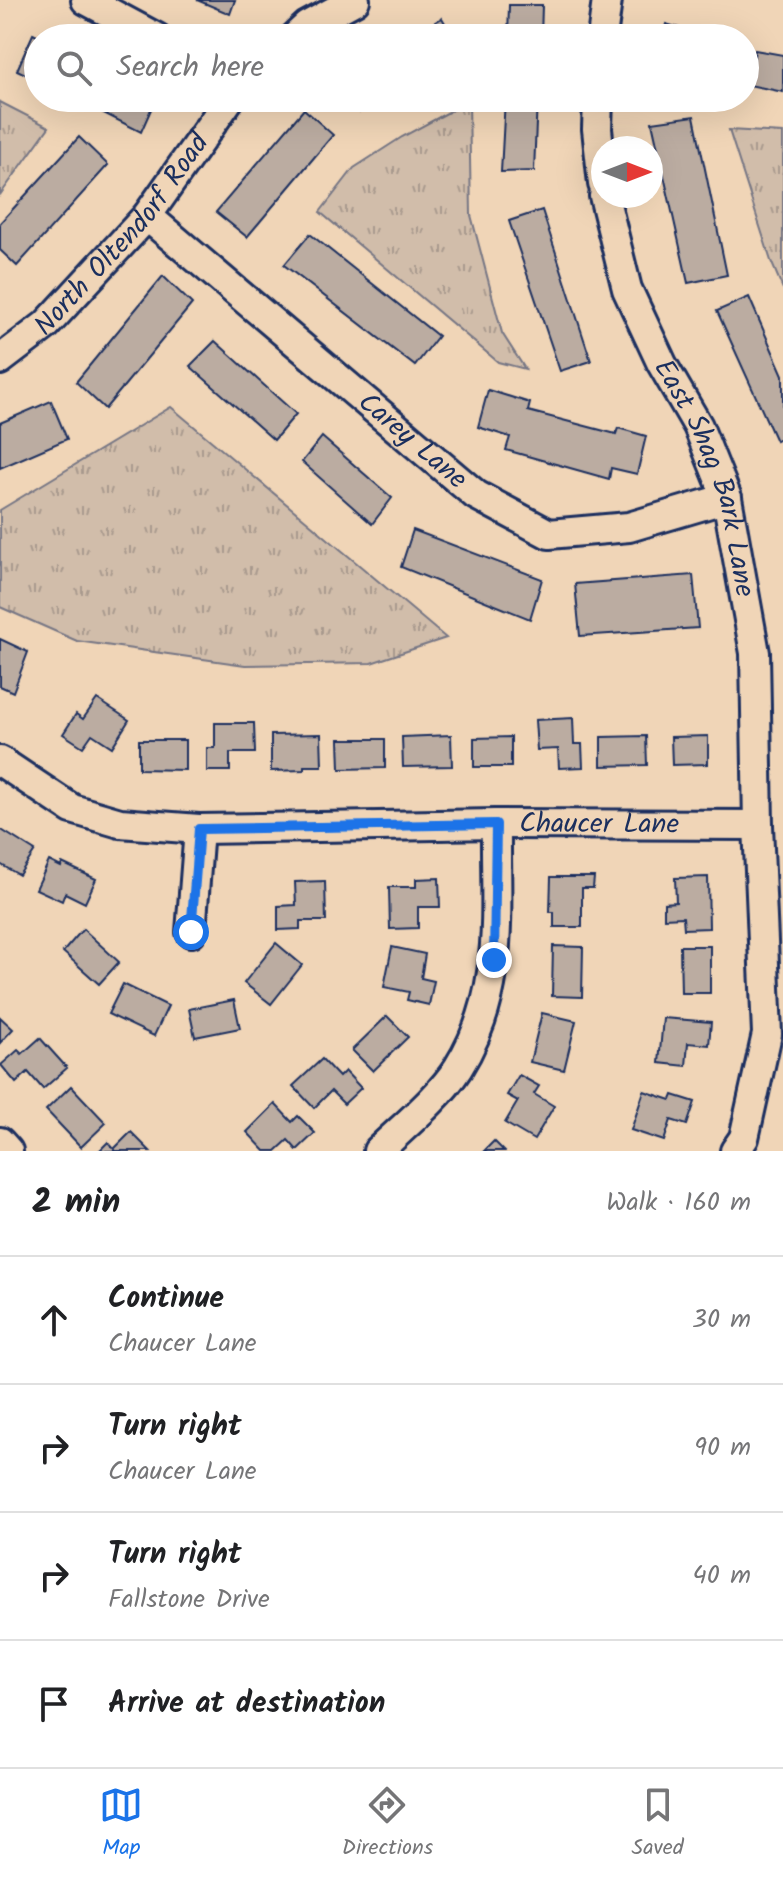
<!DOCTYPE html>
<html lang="en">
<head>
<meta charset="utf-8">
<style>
  body { margin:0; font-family:Kalam,sans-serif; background:#f2f2f2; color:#202124 }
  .compass { position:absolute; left:591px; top:136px; width:72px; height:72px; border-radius:50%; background:#fff; box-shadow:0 8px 32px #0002; rotate:90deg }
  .stop { position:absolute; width:24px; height:24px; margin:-18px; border:6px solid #1a73e8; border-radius:50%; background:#fff }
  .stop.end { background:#1a73e8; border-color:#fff; box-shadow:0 2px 8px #0008 }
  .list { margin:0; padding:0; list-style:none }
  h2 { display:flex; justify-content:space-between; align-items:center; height:104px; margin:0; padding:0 32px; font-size:34px }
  h2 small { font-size:26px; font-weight:400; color:#757577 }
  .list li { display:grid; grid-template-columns:52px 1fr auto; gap:24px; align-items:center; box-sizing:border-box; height:128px; padding:0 32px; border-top:2px solid #e0e0e0 }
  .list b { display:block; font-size:30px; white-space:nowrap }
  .list p { margin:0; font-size:26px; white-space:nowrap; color:#757577 }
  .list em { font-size:26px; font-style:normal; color:#757577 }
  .icon { flex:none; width:44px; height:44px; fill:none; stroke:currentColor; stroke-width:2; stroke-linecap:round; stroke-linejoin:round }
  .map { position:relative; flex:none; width:783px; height:1151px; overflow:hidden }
  .search { position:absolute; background:#fff; box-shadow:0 8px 32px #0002; left:24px; right:24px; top:24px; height:88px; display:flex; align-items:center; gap:20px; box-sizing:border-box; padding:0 28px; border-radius:44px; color:#757577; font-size:30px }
  .sheet { height:616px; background:#fff }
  nav { display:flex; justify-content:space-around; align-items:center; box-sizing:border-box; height:112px; border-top:2px solid #e0e0e0; background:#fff; font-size:22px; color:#757577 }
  nav a { display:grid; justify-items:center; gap:4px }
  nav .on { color:#1a73e8 }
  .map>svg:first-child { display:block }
</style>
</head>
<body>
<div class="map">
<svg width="783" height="1151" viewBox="0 0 783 1151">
  <defs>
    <pattern id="grass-tufts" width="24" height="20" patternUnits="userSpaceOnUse" patternTransform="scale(2)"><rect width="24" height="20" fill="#d1bdaa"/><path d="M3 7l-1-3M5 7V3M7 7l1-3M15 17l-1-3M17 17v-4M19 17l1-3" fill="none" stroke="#a99a8e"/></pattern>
  </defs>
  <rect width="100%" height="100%" fill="#f0d5b7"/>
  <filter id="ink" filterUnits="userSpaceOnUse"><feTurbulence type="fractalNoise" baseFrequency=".0125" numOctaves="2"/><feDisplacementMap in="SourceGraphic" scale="16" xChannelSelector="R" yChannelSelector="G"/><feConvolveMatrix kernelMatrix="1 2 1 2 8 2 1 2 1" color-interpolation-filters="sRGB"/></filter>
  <g filter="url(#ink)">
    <g fill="url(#grass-tufts)" stroke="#767684" stroke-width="2">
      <polygon points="469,101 471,215 502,333 525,369 498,362 320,212 354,168 402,137"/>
      <polygon points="0,102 49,127 0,195"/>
      <polygon points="729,130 783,133 783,289 771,261"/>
      <polygon points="171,407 446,638 371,663 245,665 77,641 0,607 0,510"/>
    </g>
    <g fill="#bbaca1" stroke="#1b2f5e" stroke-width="2">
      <polygon points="197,0 235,0 230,14"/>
      <polygon points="509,5 542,5 541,38 508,38"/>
      <polygon points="442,18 454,38 409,38"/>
      <polygon points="666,24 713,38 662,38"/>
      <polygon points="33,34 41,38 38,38 38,80 17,70"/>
      <polygon points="755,50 783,55 783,92 749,85"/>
      <polygon points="74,98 156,98 141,132"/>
      <polygon points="351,98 384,98 360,112"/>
      <polygon points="505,98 537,98 534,171 501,172"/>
      <polygon points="304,109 333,135 247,237 216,212"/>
      <polygon points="694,116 727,275 688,283 652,122"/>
      <polygon points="79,137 108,165 17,266 0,250 0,223"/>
      <polygon points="542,210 591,361 560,371 509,221"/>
      <polygon points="310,234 438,336 415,366 284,265"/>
      <polygon points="163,276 192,304 105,409 76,382"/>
      <polygon points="749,297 783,375 783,437 776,441 717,311"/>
      <polygon points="215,341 296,414 274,440 190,366"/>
      <polygon points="488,390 530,403 528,411 616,434 618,428 646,436 637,474 611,468 609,479 506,450 510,437 478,427"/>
      <polygon points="51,401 67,439 0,468 0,423"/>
      <polygon points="322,437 392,498 372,524 302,462"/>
      <polygon points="413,530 542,579 530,619 401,567"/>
      <polygon points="693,575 698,628 580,636 575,584"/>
      <polygon points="0,639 28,652 13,692 0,686"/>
      <polygon points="97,699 129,720 112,747 92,734 83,747 63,734 76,714 83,719"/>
      <polygon points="573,718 574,744 582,744 583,767 559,768 558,749 537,750 535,720"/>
      <polygon points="215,723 254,723 255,753 230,753 230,771 207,771 207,748 215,748"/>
      <polygon points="321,734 322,766 304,766 304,770 271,771 271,735"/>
      <polygon points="451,735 452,766 403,767 402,737"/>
      <polygon points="646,736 647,765 601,766 601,737"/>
      <polygon points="708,736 708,764 672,765 671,737"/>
      <polygon points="511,737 511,767 474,767 474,738"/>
      <polygon points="339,739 385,739 385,768 340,769"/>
      <polygon points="139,740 185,740 185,770 139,769"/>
      <polygon points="0,829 35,851 19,875 0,864"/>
      <polygon points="49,861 61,867 62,863 96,879 85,903 65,893 62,901 36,889"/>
      <polygon points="551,877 594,877 593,888 582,888 582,927 554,927 554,912 550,912"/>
      <polygon points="708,877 709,928 684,929 683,917 664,918 664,903 676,902 675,878"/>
      <polygon points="439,878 440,907 418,907 418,928 390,929 389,887 416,887 416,879"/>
      <polygon points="325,881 326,921 300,921 300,929 278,930 278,906 296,905 295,882"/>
      <polygon points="83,929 119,962 99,984 63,952"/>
      <polygon points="276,943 302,965 271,1004 244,983"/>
      <polygon points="553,946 583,947 582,997 552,996"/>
      <polygon points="680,946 710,946 710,993 681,993"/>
      <polygon points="392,947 425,954 421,978 434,981 429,1005 407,1000 409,992 384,987"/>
      <polygon points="123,984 168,1006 154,1036 108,1014"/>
      <polygon points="234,1000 240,1028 195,1037 189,1009"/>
      <polygon points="542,1013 576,1021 564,1070 530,1062"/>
      <polygon points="387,1016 408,1037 373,1071 352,1050"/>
      <polygon points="0,1017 13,1029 0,1043"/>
      <polygon points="663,1018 711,1022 709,1045 688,1043 686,1066 659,1063"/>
      <polygon points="40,1038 67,1068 43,1089 28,1072 16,1083 1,1065 18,1050 22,1054"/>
      <polygon points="322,1059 339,1077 345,1071 361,1088 344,1104 331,1091 314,1108 293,1086"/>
      <polygon points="519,1075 539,1086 534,1094 554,1106 534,1140 505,1123 518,1101 507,1095"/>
      <polygon points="71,1086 106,1123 81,1147 46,1110"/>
      <polygon points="644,1091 671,1100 673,1095 695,1102 687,1125 671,1120 664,1141 631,1130"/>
      <polygon points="275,1104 292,1122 298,1116 315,1133 297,1150 288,1140 276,1151 265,1151 247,1132"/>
      <polygon points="131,1132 150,1151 99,1151 108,1142 114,1149"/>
      <polygon points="494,1141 504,1151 484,1151"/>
    </g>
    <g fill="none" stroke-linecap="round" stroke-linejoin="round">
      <defs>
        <g id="minor">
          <polyline points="86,0 157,38"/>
          <polyline points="294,38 307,26 355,0"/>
          <polyline points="602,38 607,0"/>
          <polyline points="598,98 597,129 603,184"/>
          <path id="s1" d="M 604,196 L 627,289 L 662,364 L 698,426 L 727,498 L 755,653 L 758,825 L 767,1034 L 744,1138 L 735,1151"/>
          <path id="s2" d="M 147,216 L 476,495 L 549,534 L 629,527 L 727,498"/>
          <path id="s3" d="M 0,360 L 46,325 L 147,216 L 230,98"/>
          <path id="s4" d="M 0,761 L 72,809 L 120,823 L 199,829 L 496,824 L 758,825"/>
          <polyline points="191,932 199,829"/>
          <polyline points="0,1142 8,1151"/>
          <path d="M 378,1151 C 405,1125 438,1099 458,1068 C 506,992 495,910 496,824"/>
        </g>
      </defs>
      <use href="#minor" stroke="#1b2f5e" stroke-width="34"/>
      <use href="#minor" stroke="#f0d5b7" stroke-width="28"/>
    </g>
  </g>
  <g fill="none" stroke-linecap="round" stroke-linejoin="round" filter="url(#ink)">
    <polyline stroke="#1a73e8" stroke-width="10" points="191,932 199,829 496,824 494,960"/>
  </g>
  <g text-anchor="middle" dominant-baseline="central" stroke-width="7" stroke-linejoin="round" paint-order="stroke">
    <g font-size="28" fill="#1b2f5e" stroke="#f0d5b7">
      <text stroke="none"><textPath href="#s3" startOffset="176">North Oltendorf Road</textPath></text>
      <text stroke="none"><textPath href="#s2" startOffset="348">Carey Lane</textPath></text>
      <text stroke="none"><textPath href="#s1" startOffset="302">East Shag Bark Lane</textPath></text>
      <text stroke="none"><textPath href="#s4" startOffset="616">Chaucer Lane</textPath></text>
    </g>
  </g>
</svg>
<svg class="compass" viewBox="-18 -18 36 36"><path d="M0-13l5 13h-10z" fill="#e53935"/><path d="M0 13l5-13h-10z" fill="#757577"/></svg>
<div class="stop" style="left:191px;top:932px"></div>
<div class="stop end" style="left:494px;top:960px"></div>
<div class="search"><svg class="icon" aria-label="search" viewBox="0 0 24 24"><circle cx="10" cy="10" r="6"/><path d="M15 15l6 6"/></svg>Search here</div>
</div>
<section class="sheet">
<h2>2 min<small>Walk · 160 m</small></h2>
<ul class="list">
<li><svg class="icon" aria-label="ahead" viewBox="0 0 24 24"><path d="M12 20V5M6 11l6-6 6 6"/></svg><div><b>Continue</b><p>Chaucer Lane</p></div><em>30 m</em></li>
<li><svg class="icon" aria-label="right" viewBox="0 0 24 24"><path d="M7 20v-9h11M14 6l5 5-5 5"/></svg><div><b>Turn right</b><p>Chaucer Lane</p></div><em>90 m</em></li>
<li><svg class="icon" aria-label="right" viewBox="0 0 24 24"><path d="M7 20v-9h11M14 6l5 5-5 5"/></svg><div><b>Turn right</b><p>Fallstone Drive</p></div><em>40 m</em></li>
<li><svg class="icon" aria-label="arrive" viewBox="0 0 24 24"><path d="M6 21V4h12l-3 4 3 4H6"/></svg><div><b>Arrive at destination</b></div></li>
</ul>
</section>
<nav>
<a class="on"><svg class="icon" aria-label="map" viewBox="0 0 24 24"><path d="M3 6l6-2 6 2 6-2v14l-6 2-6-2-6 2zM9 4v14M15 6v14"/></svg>Map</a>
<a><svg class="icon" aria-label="directions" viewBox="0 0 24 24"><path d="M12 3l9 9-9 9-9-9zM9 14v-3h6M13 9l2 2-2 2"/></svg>Directions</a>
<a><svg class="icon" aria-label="saved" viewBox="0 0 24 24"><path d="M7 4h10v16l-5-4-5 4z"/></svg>Saved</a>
</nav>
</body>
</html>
